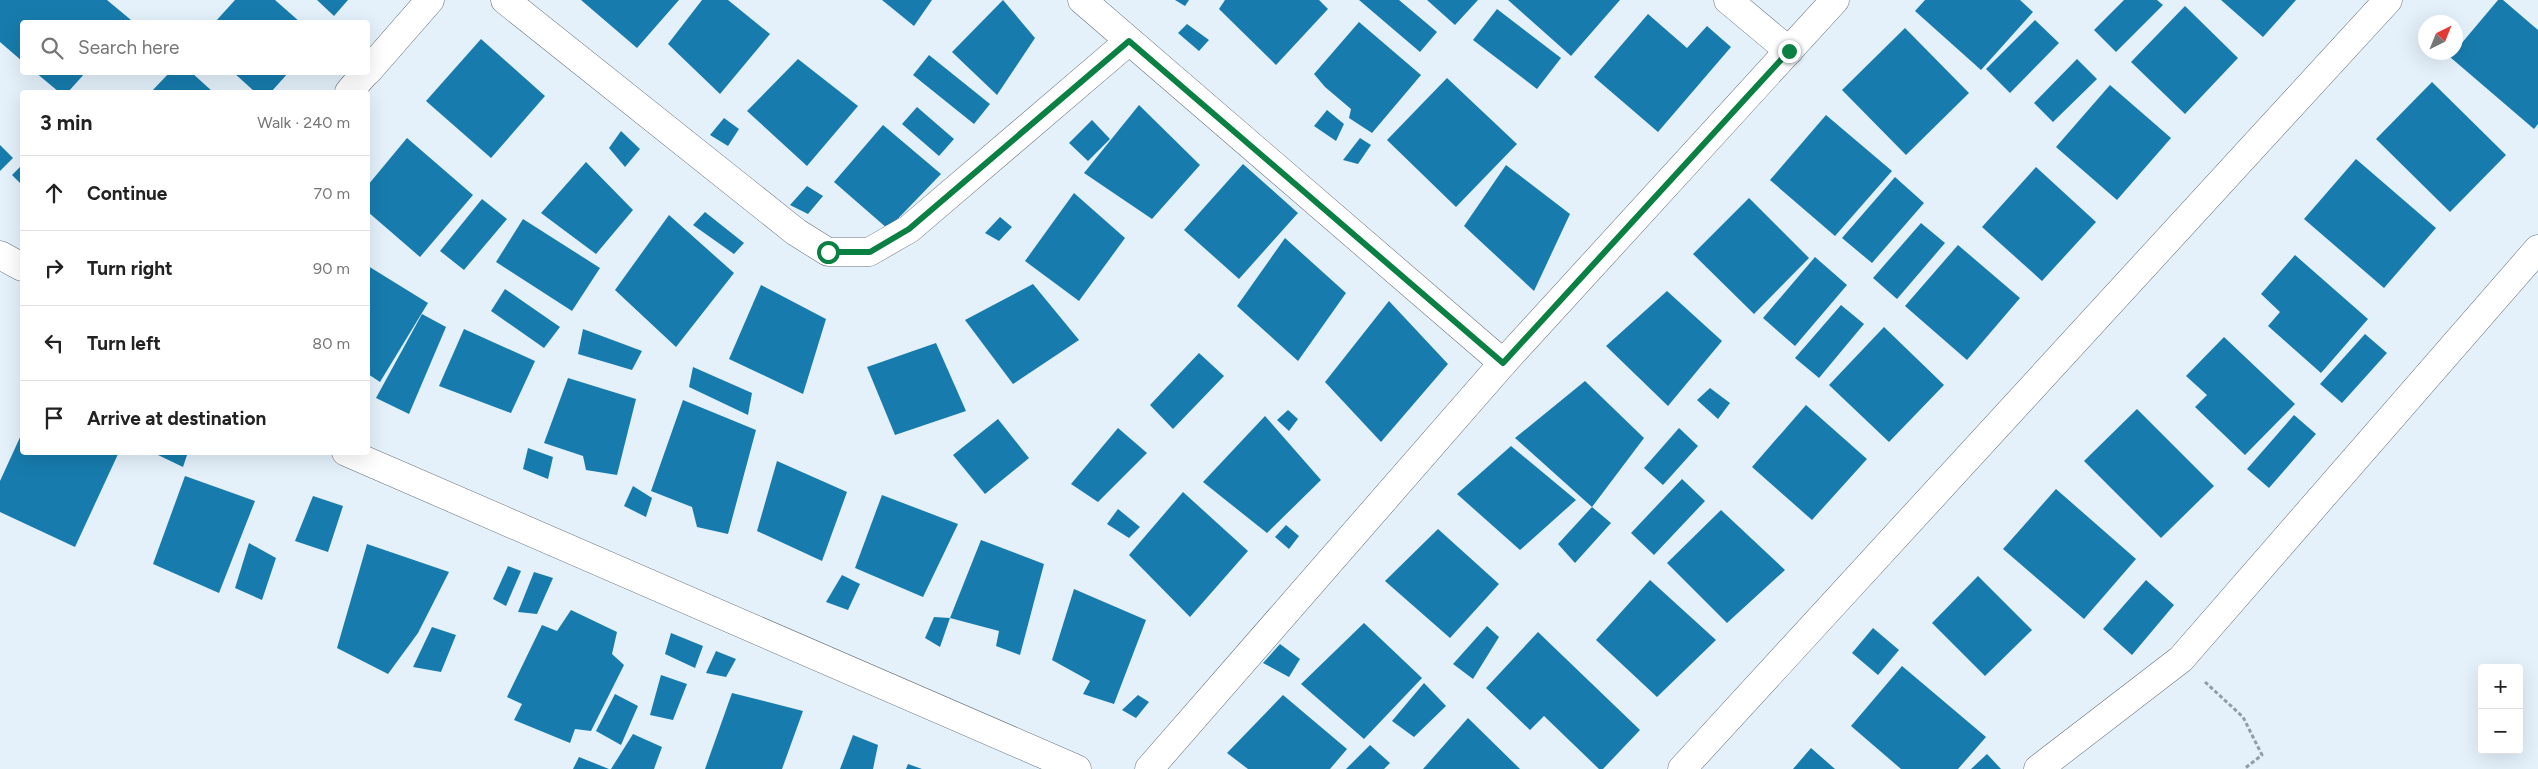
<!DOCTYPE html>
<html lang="en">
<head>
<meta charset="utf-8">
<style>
  body { margin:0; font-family:Figtree,sans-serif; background:#f6f6f6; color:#222 }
  .controls { position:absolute; right:15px; bottom:15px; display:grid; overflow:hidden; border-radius:5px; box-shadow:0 5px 20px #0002 }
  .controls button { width:45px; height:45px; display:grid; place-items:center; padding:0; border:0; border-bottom:1px solid #e0e0e0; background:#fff; color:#222; font:25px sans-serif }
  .compass { position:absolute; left:2418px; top:15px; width:45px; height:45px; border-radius:50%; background:#fff; box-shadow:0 5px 20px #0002; rotate:43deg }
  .stop { position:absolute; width:15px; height:15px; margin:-11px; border:4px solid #0b8043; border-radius:50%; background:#fff }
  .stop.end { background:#0b8043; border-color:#fff; box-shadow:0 1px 5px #0008 }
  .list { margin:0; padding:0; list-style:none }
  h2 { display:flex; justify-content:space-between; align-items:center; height:65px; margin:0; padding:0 20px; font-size:21px }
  h2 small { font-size:16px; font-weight:400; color:#767676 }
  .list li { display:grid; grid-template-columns:32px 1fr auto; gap:15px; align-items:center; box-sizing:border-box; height:75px; padding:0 20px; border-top:1px solid #e0e0e0 }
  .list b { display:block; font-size:19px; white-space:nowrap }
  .list em { font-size:16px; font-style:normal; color:#767676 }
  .icon { flex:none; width:28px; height:28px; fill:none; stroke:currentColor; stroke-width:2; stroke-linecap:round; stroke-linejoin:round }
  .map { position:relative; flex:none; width:2538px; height:769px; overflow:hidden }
  .search { position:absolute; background:#fff; box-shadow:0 5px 20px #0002; left:20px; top:20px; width:350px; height:55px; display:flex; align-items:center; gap:12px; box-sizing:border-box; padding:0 18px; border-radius:5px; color:#767676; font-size:19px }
  .panel { position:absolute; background:#fff; box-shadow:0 5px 20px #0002; left:20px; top:90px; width:350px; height:365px; border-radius:5px }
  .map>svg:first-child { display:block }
</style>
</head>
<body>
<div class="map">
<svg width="2538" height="769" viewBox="0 0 2538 769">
  <rect width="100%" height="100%" fill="#e4f1fb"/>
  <g fill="#177cad">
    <polygon points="0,0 107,0 131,20 129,22 22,22 22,61 0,42"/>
    <polygon points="235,0 275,0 300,22 215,22"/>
    <polygon points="317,0 348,0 334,16"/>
    <polygon points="581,0 679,0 637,48"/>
    <polygon points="702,0 728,0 770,34 720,94 668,44"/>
    <polygon points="882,0 932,0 914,26"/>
    <polygon points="1003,0 1035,38 997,95 952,52"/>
    <polygon points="1175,0 1189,0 1185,6"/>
    <polygon points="1225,0 1319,0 1328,9 1276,65 1219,9"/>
    <polygon points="1359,0 1399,0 1437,32 1420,52"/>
    <polygon points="1427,0 1478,0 1455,25"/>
    <polygon points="1508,0 1620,0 1571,56"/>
    <polygon points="1925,0 2020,0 2033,12 1981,70 1915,11"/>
    <polygon points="2124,0 2157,0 2163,5 2116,52 2094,30"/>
    <polygon points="2221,0 2296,0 2263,37"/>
    <polygon points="2498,0 2503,0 2538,30 2538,124 2534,129 2450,57"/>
    <polygon points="2185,6 2238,58 2185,114 2131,62"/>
    <polygon points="1497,9 1561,58 1537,89 1473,40"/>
    <polygon points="1648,14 1687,48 1707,26 1731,47 1658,132 1594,77"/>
    <polygon points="2035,20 2059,43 2010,93 1986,69"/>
    <polygon points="1359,22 1421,75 1372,133 1349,118 1351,109 1325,87 1314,74"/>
    <polygon points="1187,24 1209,40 1199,51 1178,33"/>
    <polygon points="1905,28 1969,93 1906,155 1842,90"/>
    <polygon points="481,39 545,96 491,158 426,101"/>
    <polygon points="929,55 990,104 974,124 913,75"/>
    <polygon points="798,59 858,106 807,166 747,111"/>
    <polygon points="2077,59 2097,79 2053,122 2034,103"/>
    <polygon points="35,72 86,72 68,92 59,92"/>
    <polygon points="170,72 191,72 213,92 151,92"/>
    <polygon points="233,72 289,72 271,92 255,92"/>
    <polygon points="1447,78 1517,144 1456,207 1387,140"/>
    <polygon points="2432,82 2506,155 2450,212 2376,139"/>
    <polygon points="2110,85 2171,138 2117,200 2056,147"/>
    <polygon points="1139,105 1200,165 1152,219 1084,173"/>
    <polygon points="917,107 954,139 939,156 902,124"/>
    <polygon points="1327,110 1344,124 1336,141 1314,126"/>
    <polygon points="1826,115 1892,171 1835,236 1770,180"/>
    <polygon points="724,118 739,129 728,146 710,135"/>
    <polygon points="1092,120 1110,139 1088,161 1069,143"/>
    <polygon points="883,125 941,174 888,229 834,182"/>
    <polygon points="621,131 640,149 625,167 609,148"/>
    <polygon points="407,138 473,195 420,257 368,212 368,185"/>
    <polygon points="1360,138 1371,145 1358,164 1343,160"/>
    <polygon points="0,145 13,158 0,171"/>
    <polygon points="2356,159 2436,228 2384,288 2304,219"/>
    <polygon points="586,162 633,210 596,254 541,213"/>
    <polygon points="1243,164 1298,213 1239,279 1184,230"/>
    <polygon points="22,165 22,185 12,175"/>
    <polygon points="1506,165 1570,214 1534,291 1464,226"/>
    <polygon points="2036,167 2096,222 2042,281 1982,227"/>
    <polygon points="1895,177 1924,203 1872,263 1842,238"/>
    <polygon points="807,186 823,196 808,214 790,205"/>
    <polygon points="1074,193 1125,238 1079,301 1025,261"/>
    <polygon points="1749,198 1809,258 1754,314 1693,254"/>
    <polygon points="482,199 507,219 464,270 440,251"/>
    <polygon points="705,212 744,243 734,254 693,225"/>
    <polygon points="669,215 734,273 676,347 615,290"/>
    <polygon points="1000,217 1012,227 999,241 985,233"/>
    <polygon points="523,219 600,268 572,311 496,262"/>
    <polygon points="1921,223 1945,243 1897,299 1873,278"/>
    <polygon points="1285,238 1346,293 1298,361 1237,306"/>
    <polygon points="1958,245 2020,298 1967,360 1905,306"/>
    <polygon points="2295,255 2368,319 2321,373 2268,326 2280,312 2261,294"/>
    <polygon points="1815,257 1847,285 1795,346 1763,318"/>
    <polygon points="368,266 428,303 380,382 368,374"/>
    <polygon points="1033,284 1079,340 1013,384 965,320"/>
    <polygon points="761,285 826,319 803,394 729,359"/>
    <polygon points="505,289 560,327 544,348 491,311"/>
    <polygon points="1667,291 1722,341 1668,406 1606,346"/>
    <polygon points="1389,301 1448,364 1381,442 1325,382"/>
    <polygon points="1841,305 1864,324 1819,378 1795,358"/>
    <polygon points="422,314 446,327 409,414 376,398"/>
    <polygon points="1884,327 1944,385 1889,442 1829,385"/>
    <polygon points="464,329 535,361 511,413 439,386"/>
    <polygon points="583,329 642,351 632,370 578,354"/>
    <polygon points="2365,334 2387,353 2342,403 2320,384"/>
    <polygon points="2224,337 2295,404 2245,455 2195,407 2207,395 2186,376"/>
    <polygon points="936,343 966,411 895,435 867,367"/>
    <polygon points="1199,353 1224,376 1173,429 1150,405"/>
    <polygon points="693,367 752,393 748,415 689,387"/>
    <polygon points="568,378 636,399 617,475 586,470 583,456 544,443"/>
    <polygon points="1585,381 1644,438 1592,507 1515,438"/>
    <polygon points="1710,388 1730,403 1718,419 1697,400"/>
    <polygon points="683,400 756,430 728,534 697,527 692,507 651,491"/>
    <polygon points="1806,405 1867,459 1812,520 1752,467"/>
    <polygon points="2137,409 2214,486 2161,538 2084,461"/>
    <polygon points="1288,410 1298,419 1289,431 1277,420"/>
    <polygon points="2294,415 2316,434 2269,488 2247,469"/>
    <polygon points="1265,416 1321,480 1267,533 1203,482"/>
    <polygon points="998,419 1029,458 985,494 953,455"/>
    <polygon points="1118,428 1147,453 1098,502 1071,484"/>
    <polygon points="1679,428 1698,446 1663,485 1644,468"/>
    <polygon points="22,433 22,452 119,452 75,547 0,512 0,481"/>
    <polygon points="1511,446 1576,500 1520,550 1457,494"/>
    <polygon points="528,448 553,457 548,479 523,469"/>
    <polygon points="159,452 188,452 183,467 158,455"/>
    <polygon points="777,461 847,492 822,561 757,531"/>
    <polygon points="185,476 255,501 219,593 153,564"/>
    <polygon points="1682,479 1705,501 1654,555 1631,533"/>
    <polygon points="633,486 652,498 646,517 624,506"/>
    <polygon points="2056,489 2136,559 2084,619 2003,549"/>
    <polygon points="1183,492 1248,551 1190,617 1129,555"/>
    <polygon points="882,495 958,524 923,597 855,568"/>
    <polygon points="313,496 343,506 328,552 295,541"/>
    <polygon points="1592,507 1611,523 1575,563 1558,544"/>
    <polygon points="1118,509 1140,527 1129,538 1107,524"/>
    <polygon points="1721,510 1785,570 1727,623 1667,563"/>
    <polygon points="1286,525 1299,536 1289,549 1275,537"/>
    <polygon points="1438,529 1499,584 1450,638 1385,581"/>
    <polygon points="981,540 1044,564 1020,655 996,646 999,631 950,618"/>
    <polygon points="249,543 276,558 262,600 235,588"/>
    <polygon points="367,544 449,572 418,633 388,674 337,648"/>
    <polygon points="508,566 521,571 506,606 493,599"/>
    <polygon points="534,572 553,578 537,614 518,612"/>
    <polygon points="842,575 860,584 848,610 826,602"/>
    <polygon points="1978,576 2032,630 1985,676 1932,623"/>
    <polygon points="1650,580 1716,640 1657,697 1596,640"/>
    <polygon points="2146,580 2174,605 2132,655 2103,629"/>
    <polygon points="1074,589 1146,620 1114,704 1083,694 1090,681 1052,660"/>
    <polygon points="571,610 617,632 612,654 624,665 591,731 575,729 570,743 514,720 522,704 507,697 542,625 557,631"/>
    <polygon points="934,617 950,618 940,647 925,638"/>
    <polygon points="1364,623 1422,678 1364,739 1301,684"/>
    <polygon points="1487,626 1499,637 1473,679 1453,664"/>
    <polygon points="432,627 456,635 441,672 413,667"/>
    <polygon points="1873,628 1899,650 1878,675 1852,653"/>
    <polygon points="1538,632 1640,730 1603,769 1599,769 1544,716 1530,730 1486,688"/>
    <polygon points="671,633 703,646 695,668 665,654"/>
    <polygon points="1280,644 1300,659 1289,677 1263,663"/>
    <polygon points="716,651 736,659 726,677 706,673"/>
    <polygon points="1902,666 1986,737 1958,769 1901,769 1851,726"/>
    <polygon points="661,675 687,684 673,720 650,715"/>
    <polygon points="1424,683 1446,706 1414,737 1392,721"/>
    <polygon points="732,693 803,711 782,769 705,769"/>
    <polygon points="615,694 638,706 621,745 596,731"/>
    <polygon points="1138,695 1149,702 1136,718 1122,710"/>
    <polygon points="1283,695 1347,749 1330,769 1248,769 1227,753"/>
    <polygon points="1468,718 1520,769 1423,769"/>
    <polygon points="633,734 662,747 654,769 611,769"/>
    <polygon points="853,735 878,745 873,769 840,769"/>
    <polygon points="1370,745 1390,763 1384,769 1346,769"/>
    <polygon points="1811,748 1835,769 1793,769"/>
    <polygon points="1987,754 2001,769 1971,769"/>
    <polygon points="579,757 609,769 573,769"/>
    <polygon points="908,764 922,769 906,769"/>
  </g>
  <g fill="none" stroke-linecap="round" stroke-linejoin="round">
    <defs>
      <g id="minor">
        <polyline points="505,0 796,232 828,252 869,252 909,229 1129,41"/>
        <polyline points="1082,0 1503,363"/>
        <polyline points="1728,0 1789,51"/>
        <polyline points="368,71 430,0"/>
        <polyline points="349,92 366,72"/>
        <polyline points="0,255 22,267"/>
        <polyline points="346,452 1077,769"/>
        <polyline points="1149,769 1503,363 1835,0"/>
        <polyline points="1682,769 2388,0"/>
        <polyline points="2038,769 2181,659 2538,249"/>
      </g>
    </defs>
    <use href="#minor" stroke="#667179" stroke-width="29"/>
    <polyline stroke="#929ca2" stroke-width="3" stroke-dasharray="4 2.5" stroke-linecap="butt" points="2205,682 2243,717 2262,755 2244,769"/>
    <use href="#minor" stroke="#fff" stroke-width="28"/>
  </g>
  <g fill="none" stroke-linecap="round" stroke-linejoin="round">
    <polyline stroke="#0b8043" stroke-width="6" points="828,252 870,252 909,229 1129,41 1503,363 1789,51"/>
  </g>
</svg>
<div class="controls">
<button>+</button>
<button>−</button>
</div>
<svg class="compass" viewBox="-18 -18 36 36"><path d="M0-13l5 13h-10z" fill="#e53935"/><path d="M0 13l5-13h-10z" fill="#767676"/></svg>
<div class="stop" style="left:828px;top:252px"></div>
<div class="stop end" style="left:1789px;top:51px"></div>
<div class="search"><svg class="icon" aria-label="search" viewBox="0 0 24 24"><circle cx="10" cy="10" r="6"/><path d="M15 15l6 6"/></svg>Search here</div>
<section class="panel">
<h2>3 min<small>Walk · 240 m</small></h2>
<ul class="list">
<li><svg class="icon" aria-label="ahead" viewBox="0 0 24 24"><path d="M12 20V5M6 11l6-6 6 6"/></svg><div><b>Continue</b></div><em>70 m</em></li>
<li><svg class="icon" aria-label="right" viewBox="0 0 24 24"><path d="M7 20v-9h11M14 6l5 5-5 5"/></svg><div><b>Turn right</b></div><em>90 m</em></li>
<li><svg class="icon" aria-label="left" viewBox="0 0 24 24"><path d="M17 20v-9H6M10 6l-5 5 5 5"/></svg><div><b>Turn left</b></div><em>80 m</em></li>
<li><svg class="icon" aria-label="arrive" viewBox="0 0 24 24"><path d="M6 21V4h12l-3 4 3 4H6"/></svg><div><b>Arrive at destination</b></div></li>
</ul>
</section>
</div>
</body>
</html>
